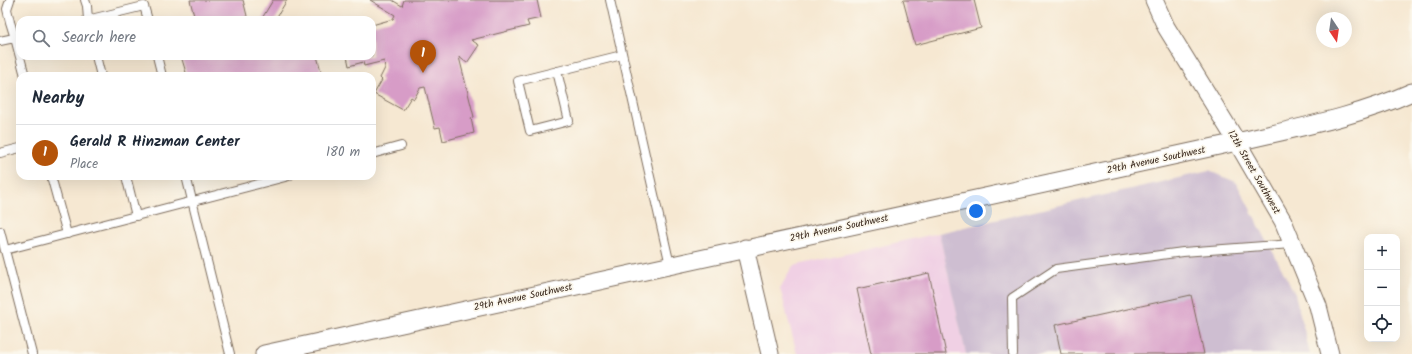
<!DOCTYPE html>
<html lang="en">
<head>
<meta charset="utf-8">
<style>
  body { margin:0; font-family:Kalam,sans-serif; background:#f6f6f7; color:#1f2937 }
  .controls { position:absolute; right:12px; bottom:12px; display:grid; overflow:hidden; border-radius:8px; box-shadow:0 4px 16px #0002 }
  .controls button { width:36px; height:36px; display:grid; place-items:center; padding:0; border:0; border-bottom:1px solid #e0e1e3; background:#fff; color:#1f2937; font:20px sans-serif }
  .compass { position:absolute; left:1316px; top:12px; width:36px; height:36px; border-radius:50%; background:#fff; box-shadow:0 4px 16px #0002; rotate:167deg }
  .you { position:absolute; left:976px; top:211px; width:14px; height:14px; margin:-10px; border:3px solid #fff; border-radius:50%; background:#1a73e8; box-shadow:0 0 0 6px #1a73e833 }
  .badge { display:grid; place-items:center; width:26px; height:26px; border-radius:50%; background:#b45309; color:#fff; font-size:13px; font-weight:700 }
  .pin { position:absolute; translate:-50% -33px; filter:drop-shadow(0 1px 2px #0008) }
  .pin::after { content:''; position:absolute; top:21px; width:14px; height:12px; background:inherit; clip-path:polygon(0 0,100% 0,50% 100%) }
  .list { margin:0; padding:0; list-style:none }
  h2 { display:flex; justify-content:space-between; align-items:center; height:52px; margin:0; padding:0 16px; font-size:17px }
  h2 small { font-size:13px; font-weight:400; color:#747a83 }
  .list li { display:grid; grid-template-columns:26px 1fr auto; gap:12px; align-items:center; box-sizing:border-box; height:56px; padding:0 16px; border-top:1px solid #e0e1e3 }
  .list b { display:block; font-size:15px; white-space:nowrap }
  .list p { margin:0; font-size:13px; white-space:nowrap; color:#747a83 }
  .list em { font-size:13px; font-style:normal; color:#747a83 }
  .icon { flex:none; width:22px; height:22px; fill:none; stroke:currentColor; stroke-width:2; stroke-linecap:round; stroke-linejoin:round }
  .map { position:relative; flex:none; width:1412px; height:354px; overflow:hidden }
  .search { position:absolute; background:#fff; box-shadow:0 4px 16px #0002; left:16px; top:16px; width:360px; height:44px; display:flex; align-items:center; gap:10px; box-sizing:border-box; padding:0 14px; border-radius:12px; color:#747a83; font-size:15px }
  .panel { position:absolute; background:#fff; box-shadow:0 4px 16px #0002; left:16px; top:72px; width:360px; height:108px; border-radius:12px }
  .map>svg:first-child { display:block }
</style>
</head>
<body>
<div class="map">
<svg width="1412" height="354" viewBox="0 0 1412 354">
  <rect width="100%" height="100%" fill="#fbf7ec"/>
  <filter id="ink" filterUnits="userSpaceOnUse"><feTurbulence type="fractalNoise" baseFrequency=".025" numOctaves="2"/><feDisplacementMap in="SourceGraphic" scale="8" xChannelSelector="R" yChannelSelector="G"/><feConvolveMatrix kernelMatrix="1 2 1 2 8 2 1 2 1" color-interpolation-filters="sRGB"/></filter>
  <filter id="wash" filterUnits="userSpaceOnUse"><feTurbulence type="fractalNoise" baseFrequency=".012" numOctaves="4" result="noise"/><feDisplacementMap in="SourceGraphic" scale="16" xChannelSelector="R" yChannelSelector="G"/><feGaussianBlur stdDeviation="0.9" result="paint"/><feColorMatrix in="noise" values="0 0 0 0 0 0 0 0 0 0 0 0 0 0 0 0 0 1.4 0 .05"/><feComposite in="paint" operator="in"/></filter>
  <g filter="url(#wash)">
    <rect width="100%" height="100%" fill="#f6e8d2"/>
    <polygon fill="#f0d0e4" points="939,233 966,354 797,354 780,288 793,266"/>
    <polygon fill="#cebed1" points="1209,171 1236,182 1295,294 1310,354 966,354 939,233"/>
    <g id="blocks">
      <g fill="#d79cc7">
        <polygon points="190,0 243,0 248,20 195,20"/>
        <polygon points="273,0 287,0 275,20 261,20"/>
        <polygon points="370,0 392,0 402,6 404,0 537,0 541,18 527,21 529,26 471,40 479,45 467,63 459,57 474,117 471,118 474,133 443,141 440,127 435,128 425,87 420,88 414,99 411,97 403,110 374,94 382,80 380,78 385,68 384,61 364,66 363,62 349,66 347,56 372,56 372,25 393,19 395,15"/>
        <polygon points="903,0 974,0 981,28 915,45"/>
        <polygon points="181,56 317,56 322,75 317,76 187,76"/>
        <polygon points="929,273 946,354 871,354 857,289"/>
        <polygon points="1191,295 1204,354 1061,354 1055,325"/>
      </g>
    </g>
  </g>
  <g filter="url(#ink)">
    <use href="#blocks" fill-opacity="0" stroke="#7c6c5d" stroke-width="1"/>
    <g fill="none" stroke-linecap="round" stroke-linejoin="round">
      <defs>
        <g id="lane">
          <polyline points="10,0 7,9 10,22 15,38 25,76"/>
          <polyline points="85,0 87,6 88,20"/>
          <polyline points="610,0 670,265"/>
          <polyline points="87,20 144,6 148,20"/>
          <polyline points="0,41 19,37"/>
          <polyline points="96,56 101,76"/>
          <polyline points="157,56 162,76"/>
          <polyline points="557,71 569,121 530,131 518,81 622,55"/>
          <polyline points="0,153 20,148"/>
          <polyline points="372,154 401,146"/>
          <polyline points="51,176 67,234"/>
          <polyline points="126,176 136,216"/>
          <polyline points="186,176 230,354"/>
          <polyline points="0,231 32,354"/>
          <polyline points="5,250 289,176"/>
          <polyline points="1013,354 1012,298 1056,269 1183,252 1292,244"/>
        </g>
        <g id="street">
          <polyline points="1154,0 1166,27 1237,142 1283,221 1318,306 1330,354"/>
          <polyline points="745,248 770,354"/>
          <path d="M 264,354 L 1237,142 C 1296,128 1357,117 1412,92"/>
        </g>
      </defs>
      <use href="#lane" stroke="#7c6c5d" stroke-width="10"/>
      <use href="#street" stroke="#7c6c5d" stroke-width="19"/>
      <use href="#lane" stroke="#fff" stroke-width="8"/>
      <use href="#street" stroke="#fff" stroke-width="17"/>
    </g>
  </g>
  <g text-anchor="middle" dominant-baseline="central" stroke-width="3.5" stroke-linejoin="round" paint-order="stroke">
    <g font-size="10" fill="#3b2a1e" stroke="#fbf7ec">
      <text transform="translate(1156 160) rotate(-12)">29th Avenue Southwest</text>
      <text transform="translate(1254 172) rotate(60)">12th Street Southwest</text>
      <text transform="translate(839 228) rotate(-12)">29th Avenue Southwest</text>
      <text transform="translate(523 297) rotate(-12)">29th Avenue Southwest</text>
    </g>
  </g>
</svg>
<div class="controls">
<button>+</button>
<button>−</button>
<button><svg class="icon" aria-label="locate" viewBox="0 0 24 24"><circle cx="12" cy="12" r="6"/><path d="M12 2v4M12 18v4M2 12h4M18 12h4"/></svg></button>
</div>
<svg class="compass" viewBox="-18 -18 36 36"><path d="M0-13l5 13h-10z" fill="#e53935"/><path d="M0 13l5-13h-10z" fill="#747a83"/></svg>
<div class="you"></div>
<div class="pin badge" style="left:423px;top:73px">1</div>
<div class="search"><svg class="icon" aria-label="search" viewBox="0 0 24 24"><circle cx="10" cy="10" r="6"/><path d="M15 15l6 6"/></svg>Search here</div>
<section class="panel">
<h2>Nearby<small></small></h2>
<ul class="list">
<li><span class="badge">1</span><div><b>Gerald R Hinzman Center</b><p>Place</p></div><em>180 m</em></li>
</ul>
</section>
</div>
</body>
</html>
